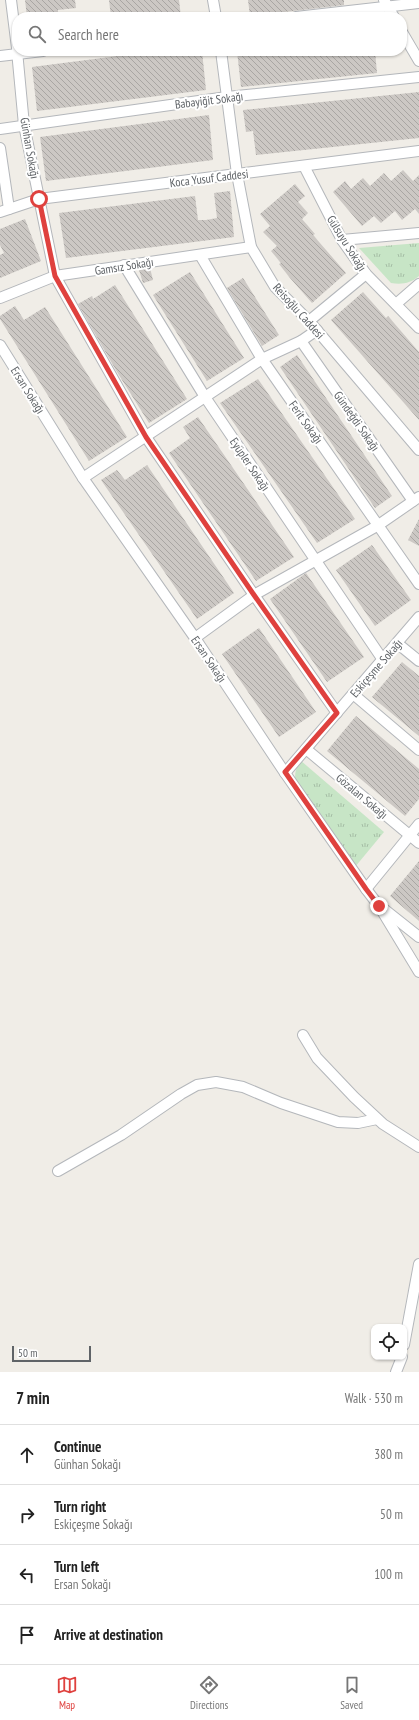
<!DOCTYPE html>
<html lang="en">
<head>
<meta charset="utf-8">
<style>
  body { margin:0; font-family:"PT Sans Narrow",sans-serif; background:#f6f6f6; color:#222 }
  .controls { position:absolute; right:12px; bottom:12px; display:grid; overflow:hidden; border-radius:8px; box-shadow:0 1px 3px #0004 }
  .controls button { width:36px; height:36px; display:grid; place-items:center; padding:0; border:0; border-bottom:1px solid #e0e0e0; background:#fff; color:#222; font:20px sans-serif }
  .scale { position:absolute; left:12px; bottom:10px; width:79px; box-sizing:border-box; padding-left:4px; border:2px solid #5f6367; border-top:0; font-size:11px; line-height:14px; white-space:nowrap; color:#5f6367; -webkit-text-stroke:3px #fff; paint-order:stroke }
  .stop { position:absolute; width:12px; height:12px; margin:-9px; border:3px solid #df413e; border-radius:50%; background:#fff }
  .stop.end { background:#df413e; border-color:#fff; box-shadow:0 1px 4px #0008 }
  .list { margin:0; padding:0; list-style:none }
  h2 { display:flex; justify-content:space-between; align-items:center; height:52px; margin:0; padding:0 16px; font-size:17px }
  h2 small { font-size:13px; font-weight:400; color:#767676 }
  .list li { display:grid; grid-template-columns:26px 1fr auto; gap:12px; align-items:center; box-sizing:border-box; height:60px; padding:0 16px; border-top:1px solid #e0e0e0 }
  .list b { display:block; font-size:15px; white-space:nowrap }
  .list p { margin:0; font-size:13px; white-space:nowrap; color:#767676 }
  .list em { font-size:13px; font-style:normal; color:#767676 }
  .icon { flex:none; width:22px; height:22px; fill:none; stroke:currentColor; stroke-width:2; stroke-linecap:round; stroke-linejoin:round }
  .map { position:relative; flex:none; width:419px; height:1372px; overflow:hidden }
  .search { position:absolute; background:#fff; box-shadow:0 1px 3px #0004; left:12px; right:12px; top:12px; height:44px; display:flex; align-items:center; gap:10px; box-sizing:border-box; padding:0 14px; border-radius:16px; color:#767676; font-size:15px }
  .sheet { height:292px; background:#fff }
  nav { display:flex; justify-content:space-around; align-items:center; box-sizing:border-box; height:56px; border-top:1px solid #e0e0e0; background:#fff; font-size:11px; color:#767676 }
  nav a { display:grid; justify-items:center; gap:2px }
  nav .on { color:#df413e }
  .map>svg:first-child { display:block }
</style>
</head>
<body>
<div class="map">
<svg width="419" height="1372" viewBox="0 0 419 1372">
  <defs>
    <pattern id="park-tufts" width="24" height="20" patternUnits="userSpaceOnUse"><rect width="24" height="20" fill="#c7e5c6"/><path d="M3 7l-1-3M5 7V3M7 7l1-3M15 17l-1-3M17 17v-4M19 17l1-3" fill="none" stroke="#a5bda5"/></pattern>
    <pattern id="building-back-hatch" width="6" height="6" patternUnits="userSpaceOnUse"><rect width="6" height="6" fill="#ccc8c4"/><path d="M-1 5l2 2M0 0l6 6M5-1l2 2" fill="none" stroke="#a9a6a3"/></pattern>
  </defs>
  <rect width="100%" height="100%" fill="#f0ede7"/>
  <g fill="url(#park-tufts)">
    <path d="M 419,243 L 419,276 C 411,283 402,285 391,283 L 359,248 Z"/>
    <path d="M 300,760 L 384,832 L 355,867 L 296,786 C 294,776 295,769 300,760 Z"/>
  </g>
  <g fill="url(#building-back-hatch)">
    <polygon points="25,0 75,0 76,8 58,10 58,17 27,17"/>
    <polygon points="109,0 179,0 181,17 111,17"/>
    <polygon points="248,0 344,0 344,5 250,16"/>
    <polygon points="157,51 202,51 206,90 37,111 32,67"/>
    <polygon points="237,51 375,51 377,73 241,87"/>
    <polygon points="419,92 419,138 256,155 253,131 246,132 243,110"/>
    <polygon points="209,115 213,160 46,181 40,137"/>
    <polygon points="403,170 413,181 419,175 419,214 415,209 402,220 395,211 381,223 374,216 362,226 333,192 345,181 351,189 363,178 370,186 384,173 391,181"/>
    <polygon points="295,184 305,196 298,202 308,213 302,219 315,234 313,235 346,273 312,303 290,278 279,264 281,263 271,251 277,246 263,232 270,226 260,214"/>
    <polygon points="230,191 234,237 66,258 59,213 195,196 198,220 206,220 217,218 214,193"/>
    <polygon points="25,219 41,261 0,278 0,255 4,253 0,245 0,229"/>
    <polygon points="150,268 153,280 143,283 139,270"/>
    <polygon points="190,272 244,358 207,381 153,295"/>
    <polygon points="243,278 279,335 262,346 227,288"/>
    <polygon points="115,285 187,399 149,423 117,372 78,304 92,296 93,299"/>
    <polygon points="363,292 386,318 388,316 419,352 419,420 331,320"/>
    <polygon points="15,306 24,320 45,307 127,437 89,461 0,319 0,316"/>
    <polygon points="297,355 392,496 375,508 280,367"/>
    <polygon points="258,379 355,519 317,543 220,403"/>
    <polygon points="198,417 294,557 256,581 169,453 190,438 183,427"/>
    <polygon points="147,465 234,593 197,619 101,480 117,470 125,480"/>
    <polygon points="419,519 419,546 408,540"/>
    <polygon points="372,545 411,600 375,626 336,570"/>
    <polygon points="306,573 364,657 327,682 270,599"/>
    <polygon points="259,628 316,712 279,737 222,654"/>
    <polygon points="402,662 419,676 419,736 372,697"/>
    <polygon points="356,716 419,769 419,799 405,816 327,751"/>
    <polygon points="419,861 419,921 390,896"/>
  </g>
  <g fill="none" stroke-linecap="round" stroke-linejoin="round">
    <defs>
      <g id="minor">
        <polyline points="11,0 17,48"/>
        <polyline points="213,0 216,17"/>
        <polyline points="384,0 394,17"/>
        <polyline points="296,17 419,3"/>
        <polyline points="402,32 419,61"/>
        <polyline points="17,51 24,125 55,276 146,437 254,595 337,713"/>
        <polyline points="221,51 237,174 251,247 275,287 309,321 419,450"/>
        <polyline points="0,56 43,51"/>
        <polyline points="0,129 227,97 419,77"/>
        <polyline points="0,148 9,209"/>
        <polyline points="304,166 342,240 366,274 419,328"/>
        <polyline points="0,212 39,199 419,151"/>
        <polyline points="342,240 419,233"/>
        <polyline points="200,255 262,359 419,584"/>
        <polyline points="124,265 205,397 383,660"/>
        <polyline points="0,298 55,276 251,247"/>
        <polyline points="396,304 419,284"/>
        <polyline points="309,321 366,274"/>
        <polyline points="301,341 413,501"/>
        <polyline points="0,345 83,478 195,638 285,773 366,889 379,906 419,972"/>
        <polyline points="83,478 262,359 301,341 317,330"/>
        <polyline points="195,638 254,595 377,526 419,497"/>
        <polyline points="397,643 419,661"/>
        <polyline points="353,694 419,750"/>
        <polyline points="306,749 419,843"/>
        <polyline points="285,773 419,617"/>
        <polyline points="366,889 419,824"/>
        <polyline points="385,910 419,937"/>
        <polyline points="303,1035 317,1058 354,1097 383,1124 419,1147"/>
        <polyline points="58,1171 121,1135 181,1094 197,1085 216,1082 243,1087 281,1103 338,1122 358,1123 377,1119"/>
        <polyline points="404,1345 419,1264"/>
        <polyline points="396,1372 402,1357"/>
      </g>
    </defs>
    <use href="#minor" stroke="#b4b7bb" stroke-width="12"/>
    <use href="#minor" stroke="#fff" stroke-width="10"/>
  </g>
  <g fill="none" stroke-linecap="round" stroke-linejoin="round">
    <polyline stroke="#df413e" stroke-width="5" points="39,199 55,276 146,437 254,595 337,713 285,772 366,889 379,906"/>
  </g>
  <g text-anchor="middle" dominant-baseline="central" stroke-width="4" stroke-linejoin="round" paint-order="stroke">
    <g font-size="12" fill="#5f6367" stroke="#fff">
      <text transform="translate(209 100) rotate(-7)">Babayiğit Sokağı</text>
      <text transform="translate(30 148) rotate(80)">Günhan Sokağı</text>
      <text transform="translate(209 178) rotate(-7)">Koca Yusuf Caddesi</text>
      <text transform="translate(347 243) rotate(58)">Gülsuyu Sokağı</text>
      <text transform="translate(124 266) rotate(-9)">Gamsız Sokağı</text>
      <text transform="translate(299 311) rotate(48)">Reisoğlu Caddesi</text>
      <text transform="translate(28 390) rotate(58)">Ersan Sokağı</text>
      <text transform="translate(357 421) rotate(55)">Gündeğdi Sokağı</text>
      <text transform="translate(306 422) rotate(55)">Ferit Sokağı</text>
      <text transform="translate(250 464) rotate(56)">Eyüpler Sokağı</text>
      <text transform="translate(209 659) rotate(56)">Ersan Sokağı</text>
      <text transform="translate(376 668) rotate(-49)">Eskiçeşme Sokağı</text>
      <text transform="translate(362 796) rotate(40)">Gözalan Sokağı</text>
    </g>
  </g>
</svg>
<div class="controls">
<button><svg class="icon" aria-label="locate" viewBox="0 0 24 24"><circle cx="12" cy="12" r="6"/><path d="M12 2v4M12 18v4M2 12h4M18 12h4"/></svg></button>
</div>
<div class="scale">50 m</div>
<div class="stop" style="left:39px;top:199px"></div>
<div class="stop end" style="left:379px;top:906px"></div>
<div class="search"><svg class="icon" aria-label="search" viewBox="0 0 24 24"><circle cx="10" cy="10" r="6"/><path d="M15 15l6 6"/></svg>Search here</div>
</div>
<section class="sheet">
<h2>7 min<small>Walk · 530 m</small></h2>
<ul class="list">
<li><svg class="icon" aria-label="ahead" viewBox="0 0 24 24"><path d="M12 20V5M6 11l6-6 6 6"/></svg><div><b>Continue</b><p>Günhan Sokağı</p></div><em>380 m</em></li>
<li><svg class="icon" aria-label="right" viewBox="0 0 24 24"><path d="M7 20v-9h11M14 6l5 5-5 5"/></svg><div><b>Turn right</b><p>Eskiçeşme Sokağı</p></div><em>50 m</em></li>
<li><svg class="icon" aria-label="left" viewBox="0 0 24 24"><path d="M17 20v-9H6M10 6l-5 5 5 5"/></svg><div><b>Turn left</b><p>Ersan Sokağı</p></div><em>100 m</em></li>
<li><svg class="icon" aria-label="arrive" viewBox="0 0 24 24"><path d="M6 21V4h12l-3 4 3 4H6"/></svg><div><b>Arrive at destination</b></div></li>
</ul>
</section>
<nav>
<a class="on"><svg class="icon" aria-label="map" viewBox="0 0 24 24"><path d="M3 6l6-2 6 2 6-2v14l-6 2-6-2-6 2zM9 4v14M15 6v14"/></svg>Map</a>
<a><svg class="icon" aria-label="directions" viewBox="0 0 24 24"><path d="M12 3l9 9-9 9-9-9zM9 14v-3h6M13 9l2 2-2 2"/></svg>Directions</a>
<a><svg class="icon" aria-label="saved" viewBox="0 0 24 24"><path d="M7 4h10v16l-5-4-5 4z"/></svg>Saved</a>
</nav>
</body>
</html>
